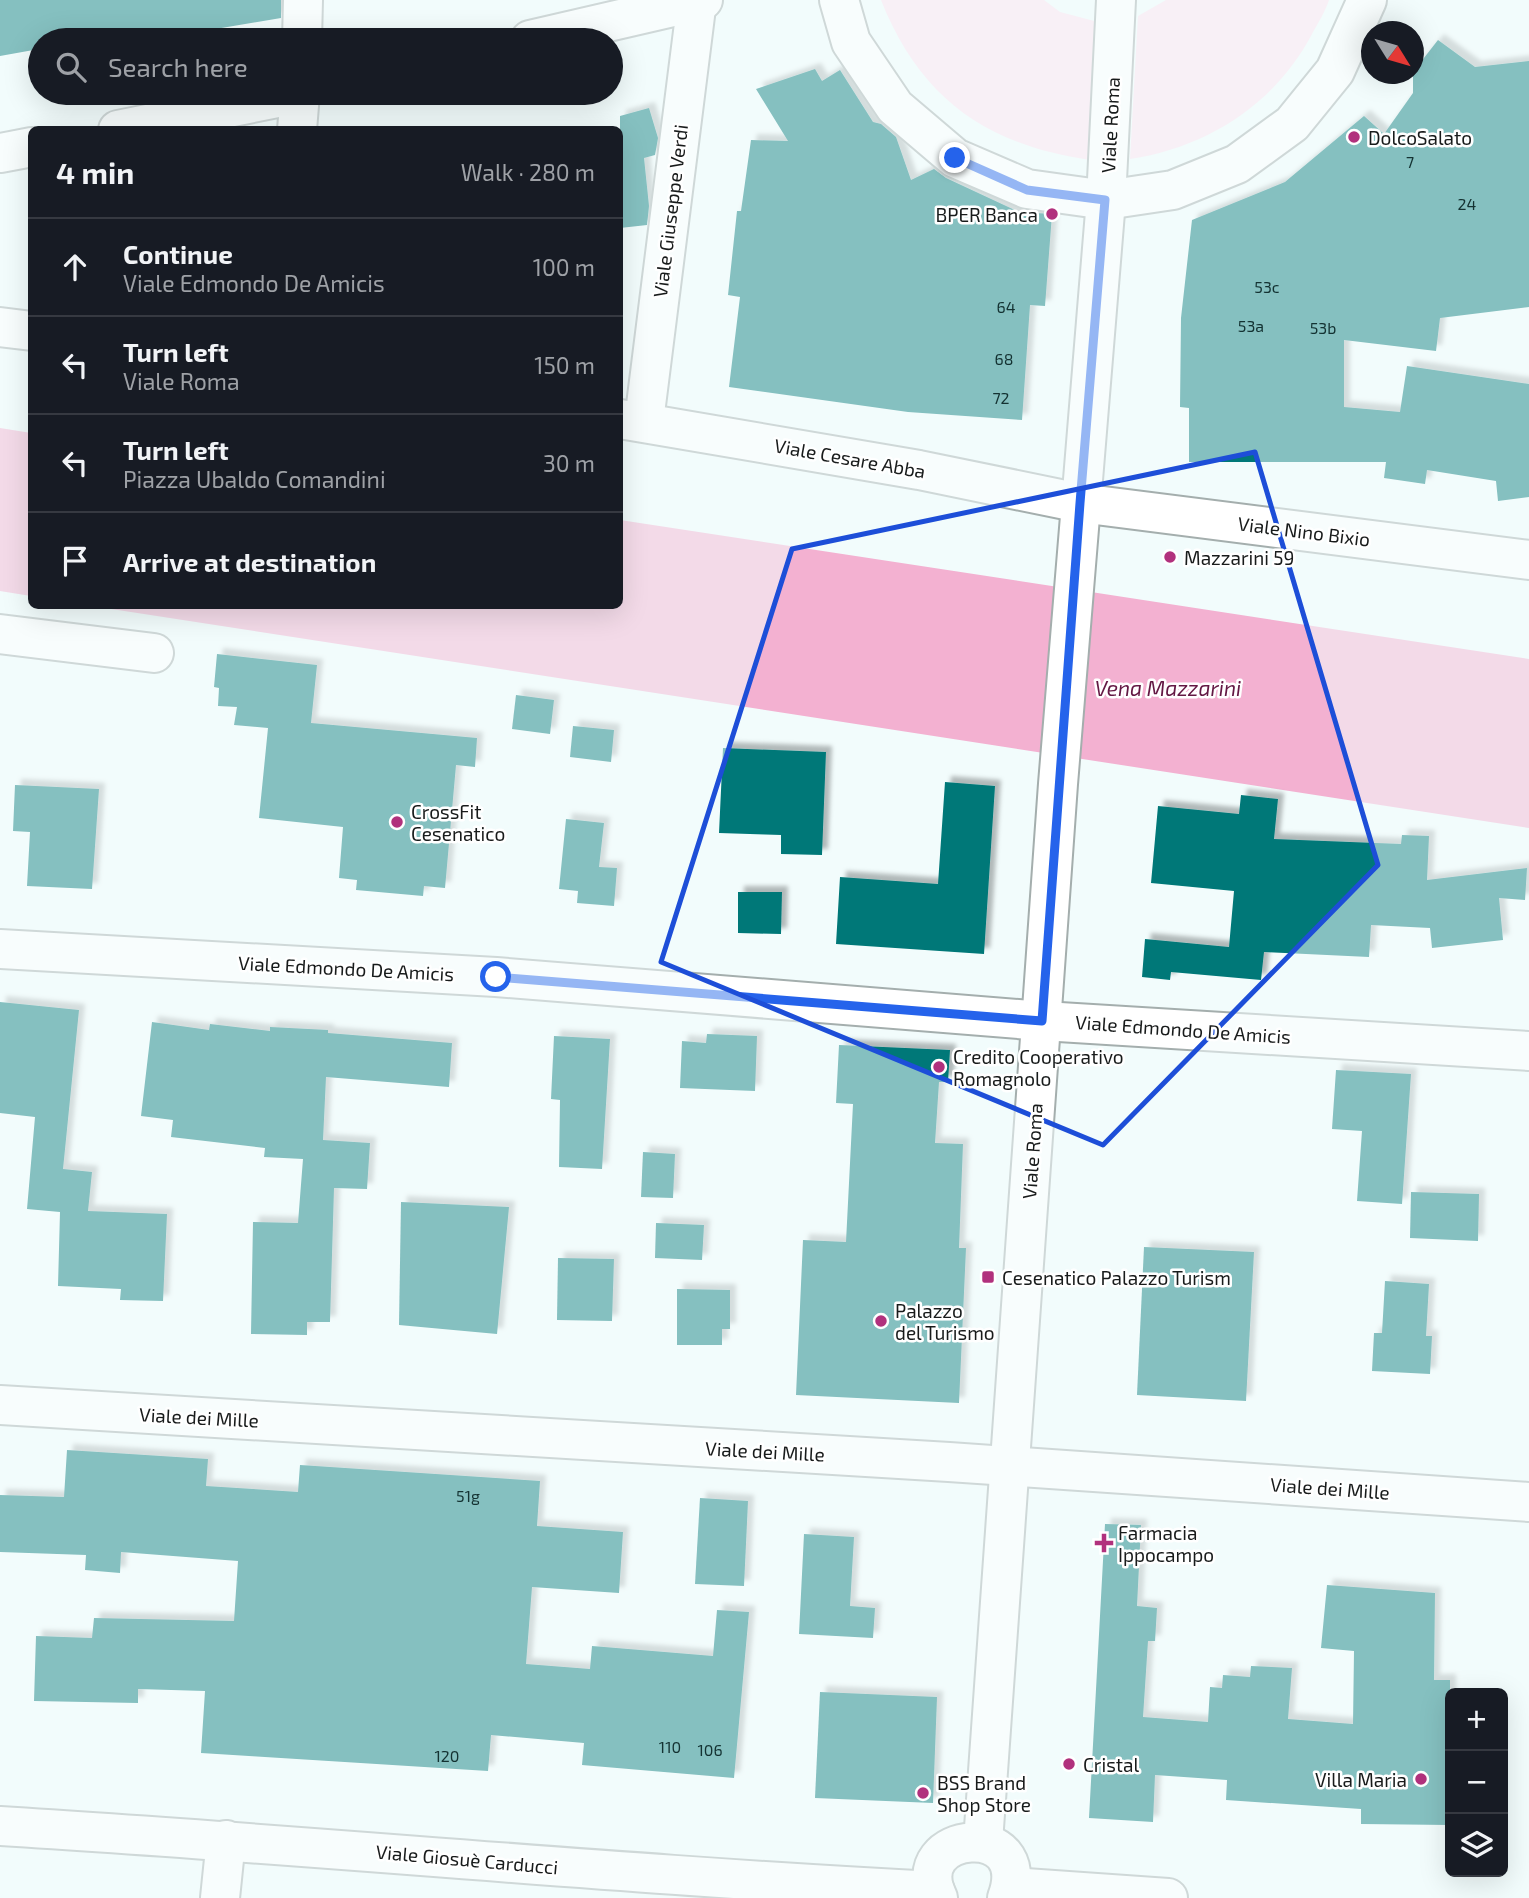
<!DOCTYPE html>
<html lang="en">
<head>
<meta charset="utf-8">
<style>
  body { margin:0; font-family:"Exo 2",sans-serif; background:#20242c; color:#f1f3f6 }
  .controls { position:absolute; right:21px; bottom:21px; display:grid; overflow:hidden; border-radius:10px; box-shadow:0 7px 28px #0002 }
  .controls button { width:63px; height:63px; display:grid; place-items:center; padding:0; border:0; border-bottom:2px solid #363941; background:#171b24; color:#f1f3f6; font:35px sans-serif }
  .compass { position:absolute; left:1361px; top:21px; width:63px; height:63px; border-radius:50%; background:#171b24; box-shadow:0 7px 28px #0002; rotate:127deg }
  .stop { position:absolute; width:21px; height:21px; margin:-16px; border:5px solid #2563eb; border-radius:50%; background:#fff }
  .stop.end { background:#2563eb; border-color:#fff; box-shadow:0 2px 7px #0008 }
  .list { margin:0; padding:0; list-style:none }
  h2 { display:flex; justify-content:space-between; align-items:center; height:91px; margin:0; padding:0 28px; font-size:30px }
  h2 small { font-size:23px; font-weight:400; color:#9ea1a6 }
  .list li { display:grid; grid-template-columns:46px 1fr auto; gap:21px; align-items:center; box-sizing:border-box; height:98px; padding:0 28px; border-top:2px solid #363941 }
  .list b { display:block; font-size:26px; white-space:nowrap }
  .list p { margin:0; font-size:23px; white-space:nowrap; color:#9ea1a6 }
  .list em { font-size:23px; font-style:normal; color:#9ea1a6 }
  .icon { flex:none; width:38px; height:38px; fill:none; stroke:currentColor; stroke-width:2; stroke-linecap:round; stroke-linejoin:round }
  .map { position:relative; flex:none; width:1529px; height:1898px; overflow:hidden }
  .search { position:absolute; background:#171b24; box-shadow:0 7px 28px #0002; left:28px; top:28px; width:595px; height:77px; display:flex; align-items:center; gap:18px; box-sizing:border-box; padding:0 24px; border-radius:38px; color:#9ea1a6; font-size:26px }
  .panel { position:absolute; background:#171b24; box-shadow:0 7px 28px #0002; left:28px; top:126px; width:595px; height:483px; border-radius:10px }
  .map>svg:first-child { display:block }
</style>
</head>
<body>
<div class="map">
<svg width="1529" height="1898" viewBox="0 0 1529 1898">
  <defs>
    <filter id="shadow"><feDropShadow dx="6" dy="-6" stdDeviation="2" flood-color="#0004"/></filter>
  </defs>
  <rect width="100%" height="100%" fill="#f2fcfc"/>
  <g fill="#fee2ef">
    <path d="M 881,0 L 1044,0 L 1060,12 L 1098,22 L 1090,160 C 986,145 920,98 881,0 Z"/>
    <path d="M 1166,0 L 1329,0 C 1325,12 1318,23 1312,34 C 1275,104 1208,147 1130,159 L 1138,16 Z"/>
  </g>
  <g fill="#f3b1d1">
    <polygon points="0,428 31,433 31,596 0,591"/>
    <polygon points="620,520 1529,659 1529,828 92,606 620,606"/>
  </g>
  <g fill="#067878" filter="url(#shadow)">
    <polygon points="0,0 281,0 281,18 168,37 38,40 39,49 0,56"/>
    <polygon points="1438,40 1475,67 1529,61 1529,307 1440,318 1436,351 1344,340 1344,407 1400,412 1407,366 1529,384 1529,497 1498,501 1496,481 1427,470 1425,484 1384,478 1386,462 1189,462 1189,408 1180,407 1181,318 1192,220 1285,182 1364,116 1384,134 1413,93 1413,72"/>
    <polygon points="815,69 822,81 840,70 873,122 881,124 896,137 911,180 934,169 946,178 1019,212 1052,214 1045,306 1030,305 1022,420 908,412 729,387 740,297 728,295 737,211 741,211 751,140 788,141 756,89"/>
    <polygon points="649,108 658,138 655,155 644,158 649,206 647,225 620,228 620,116"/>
    <polygon points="217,654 317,665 311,723 477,738 475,767 456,765 445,888 424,886 423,896 356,890 357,880 339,878 343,827 259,818 268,728 234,725 237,707 218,706 219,688 214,687"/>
    <polygon points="516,695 554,700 550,734 512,729"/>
    <polygon points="573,726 614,730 611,762 570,757"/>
    <polygon points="723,748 826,752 822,855 781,854 781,835 719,833"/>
    <polygon points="945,782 995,786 984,954 836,944 840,877 938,884"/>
    <polygon points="15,785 99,789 92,889 27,886 30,832 13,831"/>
    <polygon points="1241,795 1278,799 1274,839 1401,844 1402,835 1429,836 1427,880 1527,868 1525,900 1499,898 1503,940 1432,948 1430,928 1371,925 1369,957 1264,952 1261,980 1171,972 1170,980 1142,977 1145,939 1229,947 1234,891 1151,883 1158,806 1239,814"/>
    <polygon points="566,819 604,823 599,867 617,868 614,906 577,903 578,891 559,889"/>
    <polygon points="738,892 782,892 781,934 738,933"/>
    <polygon points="0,1002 79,1010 63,1169 92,1172 88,1211 167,1214 163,1301 120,1300 121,1289 58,1286 60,1212 27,1209 35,1117 0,1113"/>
    <polygon points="152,1022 209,1030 210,1024 270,1031 270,1027 328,1030 328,1033 452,1043 449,1087 326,1077 323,1140 370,1143 367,1189 334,1188 330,1322 307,1322 307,1335 251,1334 253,1222 298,1223 303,1159 264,1157 265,1148 171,1137 173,1120 141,1116"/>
    <polygon points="707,1034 757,1036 755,1091 680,1088 682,1041 706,1043"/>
    <polygon points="554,1036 610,1039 602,1169 559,1167 560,1100 551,1099"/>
    <polygon points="839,1045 950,1050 948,1082 939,1082 935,1143 963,1144 959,1248 966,1248 959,1403 796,1395 803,1240 846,1242 853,1104 836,1103"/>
    <polygon points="1336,1070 1411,1074 1402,1204 1357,1201 1362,1131 1332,1129"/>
    <polygon points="643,1152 675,1154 673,1198 641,1197"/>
    <polygon points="1411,1192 1479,1194 1478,1241 1410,1238"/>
    <polygon points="401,1202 509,1207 497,1334 399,1325"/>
    <polygon points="656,1223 704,1225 702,1260 655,1258"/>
    <polygon points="1144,1247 1254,1252 1246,1401 1137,1395"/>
    <polygon points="558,1258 614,1259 612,1321 557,1320"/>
    <polygon points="1385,1281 1429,1284 1426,1336 1432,1336 1430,1374 1372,1371 1374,1333 1382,1333"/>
    <polygon points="677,1289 730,1290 730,1329 722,1329 722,1345 677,1345"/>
    <polygon points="67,1450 208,1459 206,1486 298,1492 300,1465 540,1481 537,1526 623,1532 619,1593 532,1587 526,1664 590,1669 592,1646 713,1656 717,1610 749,1612 734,1778 582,1765 584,1743 491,1735 488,1771 201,1753 205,1691 138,1689 138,1703 34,1701 36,1636 92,1638 94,1618 234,1621 238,1561 121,1552 120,1573 85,1570 86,1555 0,1552 0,1495 64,1497"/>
    <polygon points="700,1498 748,1501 744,1586 695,1584"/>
    <polygon points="1105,1524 1141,1525 1137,1606 1157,1608 1155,1641 1148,1641 1143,1717 1208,1722 1210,1687 1222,1688 1223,1675 1250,1677 1251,1666 1292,1668 1288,1719 1353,1724 1354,1651 1321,1648 1327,1585 1435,1593 1434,1680 1450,1680 1450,1825 1361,1824 1361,1809 1226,1800 1227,1780 1155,1775 1153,1822 1089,1818"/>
    <polygon points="804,1534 854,1537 850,1606 875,1608 873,1638 799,1634"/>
    <polygon points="820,1692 937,1697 933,1803 815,1798"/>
  </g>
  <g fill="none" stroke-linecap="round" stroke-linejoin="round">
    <defs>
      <g id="minor">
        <polyline points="839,0 851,42 895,107 955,158 1027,189 1106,200 1173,190 1237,164 1292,124 1335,71 1367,0"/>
        <polyline points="302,40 303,0"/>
        <polyline points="530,40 703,0"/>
        <polyline points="118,130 302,93"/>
        <polyline points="297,130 300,93"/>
        <polyline points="0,153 32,147"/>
        <polyline points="0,327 32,331"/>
        <polyline points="620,419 919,470 1080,503 1529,560"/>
        <polyline points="644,421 697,0"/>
        <polyline points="0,634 154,653"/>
        <polyline points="0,949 496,977 1043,1021 1529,1051"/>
        <polyline points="0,1405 949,1462 1529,1502"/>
        <path d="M 0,1826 C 312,1845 623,1875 935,1891"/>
        <polyline points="983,1842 1058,784 1106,200 1116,0"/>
        <polyline points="1011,1887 1168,1898"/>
        <polyline points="220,1898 226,1840"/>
        <path d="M 938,1898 C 904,1830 1036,1818 1007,1898"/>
      </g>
    </defs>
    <use href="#minor" stroke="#a4aead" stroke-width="42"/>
    <use href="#minor" stroke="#fff" stroke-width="38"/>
  </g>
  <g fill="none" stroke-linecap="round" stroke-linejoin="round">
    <polyline stroke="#2563eb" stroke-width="9" points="496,977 1042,1021 1080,503 1105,200 1027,190 955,158"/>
  </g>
  <path d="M0 0H1529V1898H0ZM 1255,452 L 1378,865 L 1103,1145 L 661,962 L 792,549 Z" fill="#f2fcfc" fill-opacity=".55" fill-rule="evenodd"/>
  <path fill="none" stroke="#1d4ed8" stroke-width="5" stroke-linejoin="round" d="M 1255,452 L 1378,865 L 1103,1145 L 661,962 L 792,549 Z"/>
  <g fill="#b1317d" stroke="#fff" stroke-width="2.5">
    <circle cx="1354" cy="137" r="7"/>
    <circle cx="1052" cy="214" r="7"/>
    <circle cx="1170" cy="557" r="7"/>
    <circle cx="397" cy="822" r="7"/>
    <circle cx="939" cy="1067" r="7"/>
    <rect x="981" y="1270" width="14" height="14" rx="3.5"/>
    <circle cx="881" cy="1321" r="7"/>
    <path d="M1100.5 1532.5h7v7h7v7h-7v7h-7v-7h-7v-7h7z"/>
    <circle cx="1069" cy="1764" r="7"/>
    <circle cx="1421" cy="1779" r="7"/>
    <circle cx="923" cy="1793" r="7"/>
  </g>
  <g text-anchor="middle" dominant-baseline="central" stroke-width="5" stroke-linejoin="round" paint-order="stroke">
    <g font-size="16" fill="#143232">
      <text x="1410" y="161">7</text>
      <text x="1467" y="203">24</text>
      <text x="1267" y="286">53c</text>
      <text x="1006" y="306">64</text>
      <text x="1251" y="325">53a</text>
      <text x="1323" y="327">53b</text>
      <text x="1004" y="358">68</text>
      <text x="1001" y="397">72</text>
      <text x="468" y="1495">51g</text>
      <text x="670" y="1746">110</text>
      <text x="710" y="1749">106</text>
      <text x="447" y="1755">120</text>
    </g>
    <g font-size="19" fill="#181b1b" stroke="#fff">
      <text transform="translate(1110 125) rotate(-87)">Viale Roma</text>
      <text transform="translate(670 211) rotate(-83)">Viale Giuseppe Verdi</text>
      <text transform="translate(850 458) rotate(10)">Viale Cesare Abba</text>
      <text transform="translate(1304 531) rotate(7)">Viale Nino Bixio</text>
      <text transform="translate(346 968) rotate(3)">Viale Edmondo De Amicis</text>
      <text transform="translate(1183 1029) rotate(4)">Viale Edmondo De Amicis</text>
      <text transform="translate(1032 1151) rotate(-86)">Viale Roma</text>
      <text transform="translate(199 1417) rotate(3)">Viale dei Mille</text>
      <text transform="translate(765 1451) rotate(3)">Viale dei Mille</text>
      <text transform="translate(1330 1488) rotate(4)">Viale dei Mille</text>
      <text transform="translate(467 1859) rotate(5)">Viale Giosuè Carducci</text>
    </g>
    <g font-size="19" fill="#181b1b" stroke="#fff" text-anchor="start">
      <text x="1368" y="137">DolcoSalato</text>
      <text x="1038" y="214" text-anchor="end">BPER Banca</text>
      <text x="1184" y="557">Mazzarini 59</text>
      <text x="411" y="811">CrossFit<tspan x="411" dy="22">Cesenatico</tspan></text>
      <text x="953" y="1056">Credito Cooperativo<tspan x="953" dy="22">Romagnolo</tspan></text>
      <text x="1002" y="1277">Cesenatico Palazzo Turism</text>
      <text x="895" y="1310">Palazzo<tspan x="895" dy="22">del Turismo</tspan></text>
      <text x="1118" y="1532">Farmacia<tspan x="1118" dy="22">Ippocampo</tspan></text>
      <text x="1083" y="1764">Cristal</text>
      <text x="1407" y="1779" text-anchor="end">Villa Maria</text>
      <text x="937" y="1782">BSS Brand<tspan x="937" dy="22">Shop Store</tspan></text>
    </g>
    <g font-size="21" font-style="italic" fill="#631844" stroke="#fff">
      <text x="1168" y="687">Vena Mazzarini</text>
    </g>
  </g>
</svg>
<div class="controls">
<button>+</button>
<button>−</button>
<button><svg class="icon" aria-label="layers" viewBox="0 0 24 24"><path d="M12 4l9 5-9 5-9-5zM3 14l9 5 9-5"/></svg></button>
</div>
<svg class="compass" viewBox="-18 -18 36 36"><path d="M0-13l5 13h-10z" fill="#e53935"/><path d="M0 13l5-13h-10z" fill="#9ea1a6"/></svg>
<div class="stop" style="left:496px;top:977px"></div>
<div class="stop end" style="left:955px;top:158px"></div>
<div class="search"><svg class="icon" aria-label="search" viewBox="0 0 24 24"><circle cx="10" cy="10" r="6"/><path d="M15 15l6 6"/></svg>Search here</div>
<section class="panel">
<h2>4 min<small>Walk · 280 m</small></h2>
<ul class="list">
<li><svg class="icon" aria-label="ahead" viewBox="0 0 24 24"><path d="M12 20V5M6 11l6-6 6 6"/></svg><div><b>Continue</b><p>Viale Edmondo De Amicis</p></div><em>100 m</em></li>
<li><svg class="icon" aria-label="left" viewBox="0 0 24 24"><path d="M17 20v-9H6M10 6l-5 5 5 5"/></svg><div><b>Turn left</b><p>Viale Roma</p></div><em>150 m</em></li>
<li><svg class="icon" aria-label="left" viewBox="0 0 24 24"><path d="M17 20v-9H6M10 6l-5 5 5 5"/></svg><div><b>Turn left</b><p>Piazza Ubaldo Comandini</p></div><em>30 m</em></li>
<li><svg class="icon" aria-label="arrive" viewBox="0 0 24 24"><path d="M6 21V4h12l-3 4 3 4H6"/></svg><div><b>Arrive at destination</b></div></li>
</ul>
</section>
</div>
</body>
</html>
